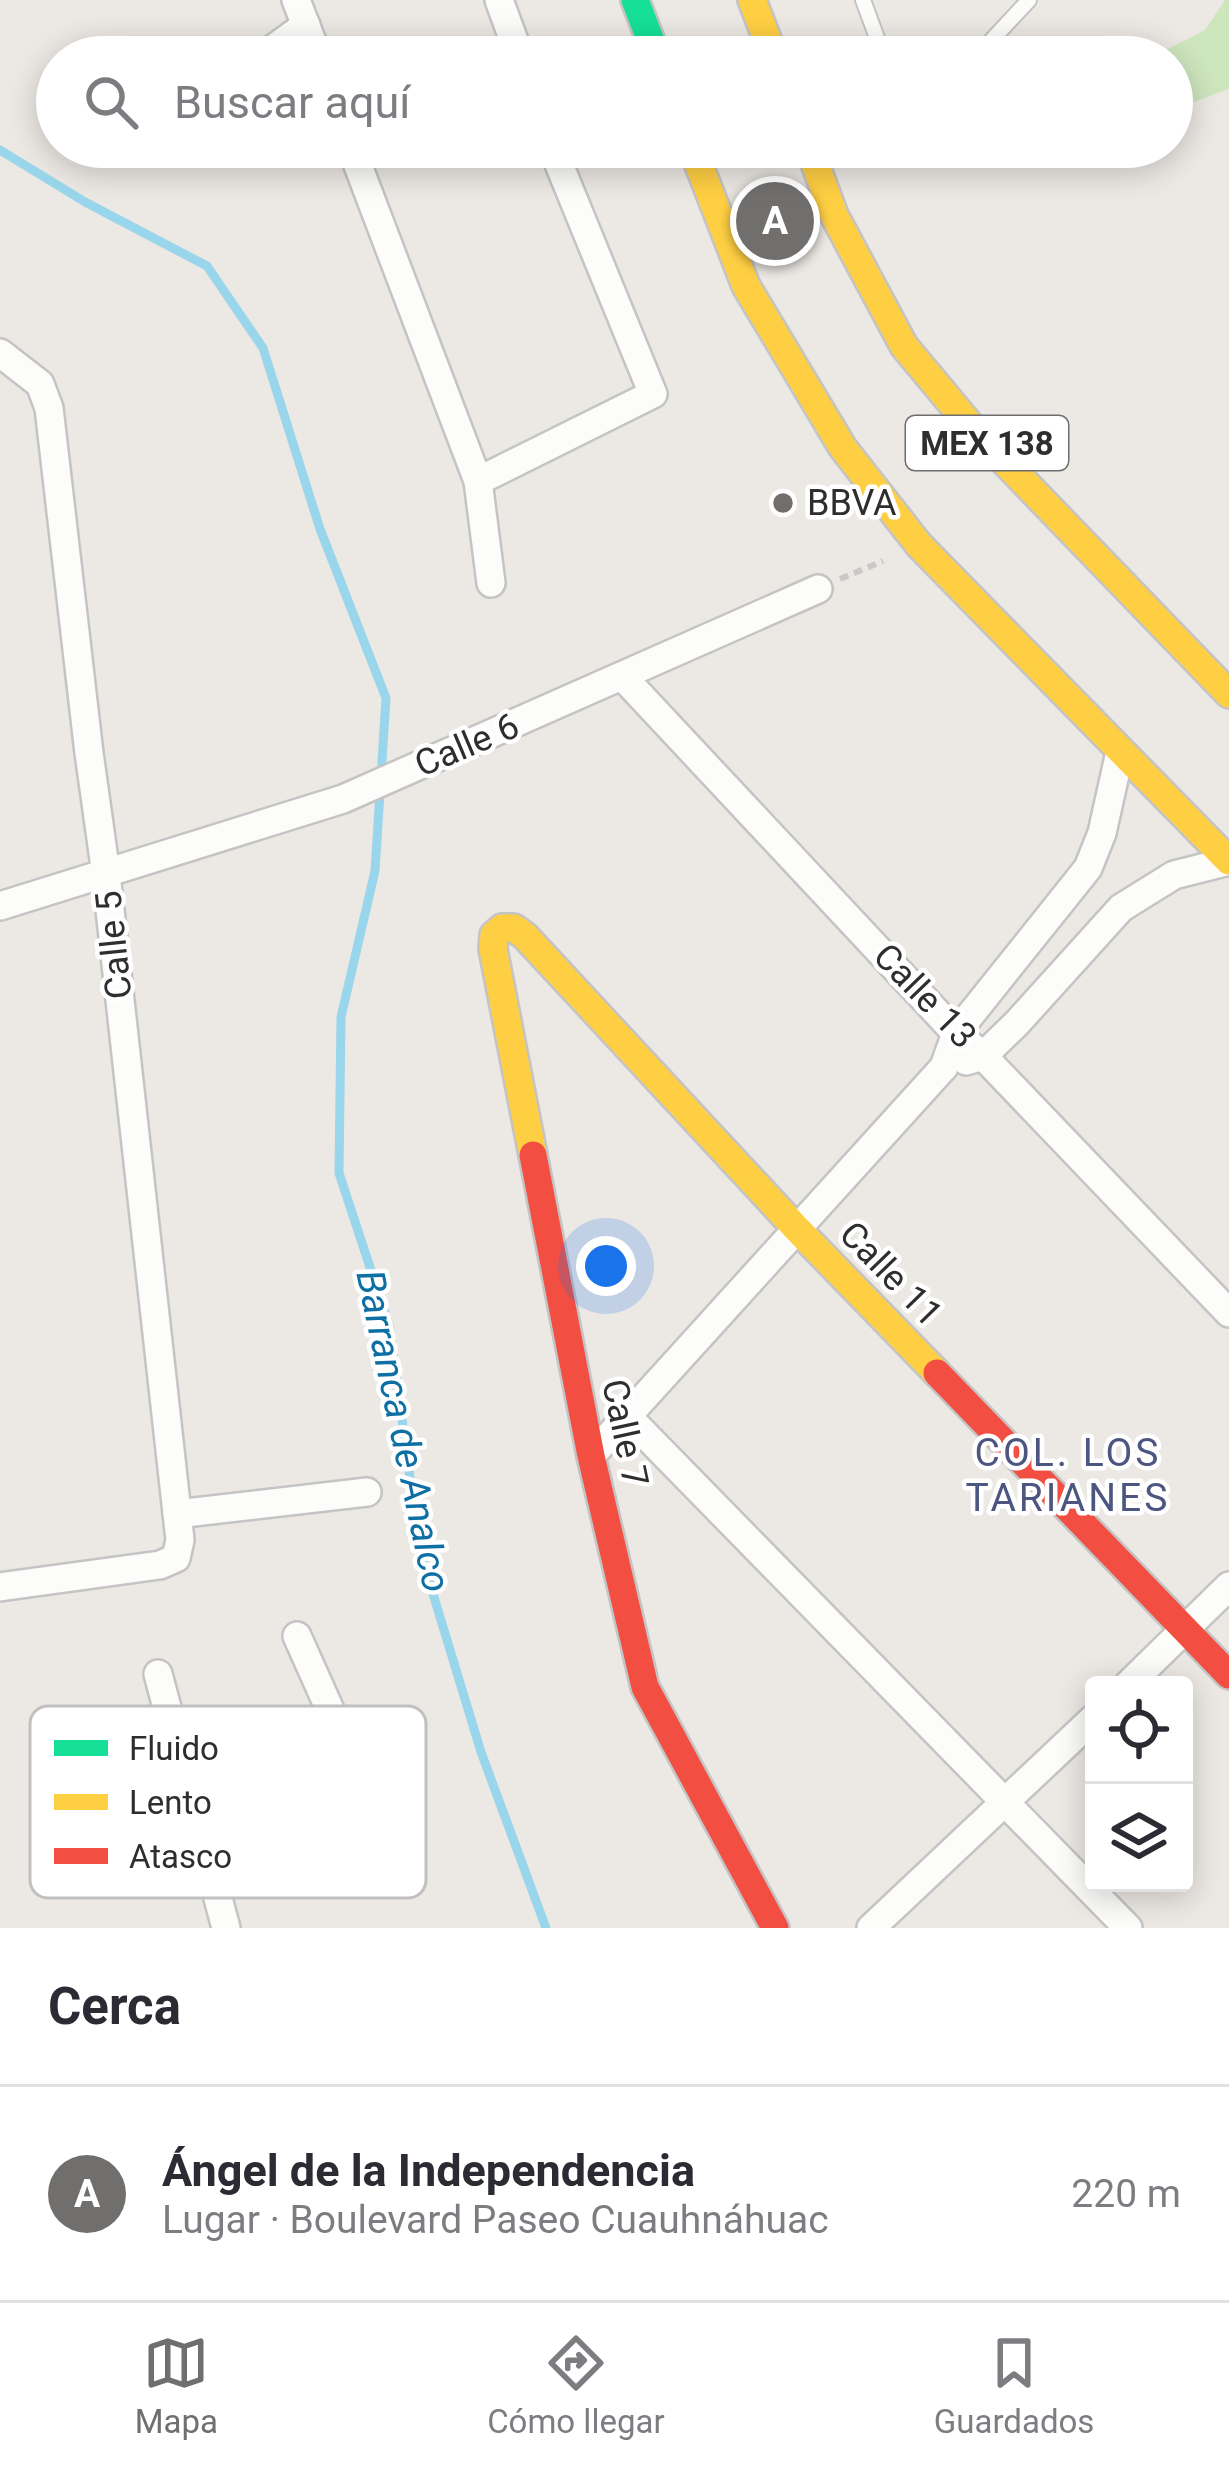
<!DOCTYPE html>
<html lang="es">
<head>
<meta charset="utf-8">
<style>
  body { margin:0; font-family:Roboto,sans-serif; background:#f7f7f7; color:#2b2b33 }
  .controls { position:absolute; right:36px; bottom:36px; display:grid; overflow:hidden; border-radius:12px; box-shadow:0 6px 30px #0003 }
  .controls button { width:108px; height:108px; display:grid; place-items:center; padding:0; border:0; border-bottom:3px solid #e1e1e2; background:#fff; color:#2b2b33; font:60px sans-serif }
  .you { position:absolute; left:606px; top:1266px; width:42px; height:42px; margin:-30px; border:9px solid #fff; border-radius:50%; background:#1a73e8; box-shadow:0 0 0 18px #1a73e833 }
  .badge { display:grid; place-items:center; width:78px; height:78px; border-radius:50%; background:#706f6e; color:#fff; font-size:39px; font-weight:700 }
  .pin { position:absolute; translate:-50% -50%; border:6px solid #fff; box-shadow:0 3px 12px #0006 }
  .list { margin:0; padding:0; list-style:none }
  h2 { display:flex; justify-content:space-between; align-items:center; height:156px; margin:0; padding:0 48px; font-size:51px }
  h2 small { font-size:39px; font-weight:400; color:#7c7c81 }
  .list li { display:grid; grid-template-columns:78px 1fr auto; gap:36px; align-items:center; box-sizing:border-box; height:216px; padding:0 48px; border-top:3px solid #e1e1e2 }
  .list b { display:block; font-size:45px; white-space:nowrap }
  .list p { margin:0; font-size:39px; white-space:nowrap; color:#7c7c81 }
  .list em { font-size:39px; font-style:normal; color:#7c7c81 }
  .icon { flex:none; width:66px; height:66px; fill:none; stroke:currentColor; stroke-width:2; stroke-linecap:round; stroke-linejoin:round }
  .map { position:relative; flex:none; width:1229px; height:1928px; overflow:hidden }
  .search { position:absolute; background:#fff; box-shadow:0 6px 30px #0003; left:36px; right:36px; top:36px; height:132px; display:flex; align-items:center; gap:30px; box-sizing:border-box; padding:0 42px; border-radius:66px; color:#7c7c81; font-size:45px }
  .sheet { height:372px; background:#fff }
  nav { display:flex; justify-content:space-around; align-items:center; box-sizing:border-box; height:168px; border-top:3px solid #e1e1e2; background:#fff; font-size:33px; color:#7c7c81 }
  nav a { display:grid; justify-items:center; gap:6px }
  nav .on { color:#706f6e }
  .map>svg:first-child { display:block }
</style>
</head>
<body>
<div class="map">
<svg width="1229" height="1928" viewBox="0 0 1229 1928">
  <rect width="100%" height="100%" fill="#ece8e4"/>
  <polygon fill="#cee6be" points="1225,0 1229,0 1229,89 1172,110 1172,57 1152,57 1205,30"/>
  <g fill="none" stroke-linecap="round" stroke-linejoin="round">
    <polyline stroke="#99d6ec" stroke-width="9" points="0,150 85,202 207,266 263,348 320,529 386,698 375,871 341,1017 339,1173 389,1325 420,1551 481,1752 546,1928"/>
    <defs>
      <g id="lane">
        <polyline points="863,0 884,57"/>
        <polyline points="976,57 1029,0"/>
      </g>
      <g id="street">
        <polyline points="296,0 318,57"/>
        <polyline points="499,0 520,57"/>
        <polyline points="262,57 306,25"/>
        <polyline points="351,147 478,481 491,583"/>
        <polyline points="0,353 40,384 49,408 89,753 106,874 180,1540 176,1558 160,1565 0,1587"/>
        <polyline points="478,481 653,394 552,147"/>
        <polyline points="623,677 956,1033 983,1056 1229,1313"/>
        <polyline points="0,906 343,799 818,589"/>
        <polyline points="966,1061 983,1056 1017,1023 1121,908 1174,875 1229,861"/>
        <polyline points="627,1416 1128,1928"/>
        <polyline points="591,1456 944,1067 956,1033 1088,868 1102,833 1120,752"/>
        <polyline points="177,1514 367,1492"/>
        <polyline points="297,1636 399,1864"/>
        <polyline points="158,1674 226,1928"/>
        <polyline points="1128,1685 1229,1586"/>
        <polyline points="191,1799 353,1763"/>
        <polyline points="871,1928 1094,1718"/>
      </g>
      <polyline id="fast" points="635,0 657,57"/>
      <g id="slow">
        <polyline points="752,0 774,57"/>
        <polyline points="692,147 746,286 843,448 919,545 1229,861"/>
        <polyline points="809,147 834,215 904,346 974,430 1229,694"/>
        <polyline points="533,1155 493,949 494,935 502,928 514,928 525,936 796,1228 937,1373"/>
      </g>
      <g id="jam">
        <polyline points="533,1155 591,1456 645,1687 775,1928"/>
        <polyline points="937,1373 1229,1675"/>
      </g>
    </defs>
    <use href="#lane" stroke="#c5c4c5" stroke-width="18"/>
    <use href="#street" stroke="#c5c4c5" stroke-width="32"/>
    <use href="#fast" stroke="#c5c4c5" stroke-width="32"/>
    <use href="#slow" stroke="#c5c4c5" stroke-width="32"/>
    <use href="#jam" stroke="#c5c4c5" stroke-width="32"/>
    <polyline stroke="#c9c9c8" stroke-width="6" stroke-dasharray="9 6" stroke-linecap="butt" points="840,579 883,561"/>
    <use href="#lane" stroke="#fcfcfb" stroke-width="14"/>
    <use href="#street" stroke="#fcfcfb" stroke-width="27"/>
    <use href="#fast" stroke="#16e098" stroke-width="27"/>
    <use href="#slow" stroke="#ffcf43" stroke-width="27"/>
    <use href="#jam" stroke="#f24e42" stroke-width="27"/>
  </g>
  <circle fill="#706f6e" stroke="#fff" stroke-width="4.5" cx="783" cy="503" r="12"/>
  <g text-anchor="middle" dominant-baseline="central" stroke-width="9" stroke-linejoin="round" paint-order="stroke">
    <rect fill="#fff" stroke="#6d6d6d" stroke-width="3" x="906" y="416" width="162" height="54" rx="9"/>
    <g font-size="33" font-weight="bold" fill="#2e2e2e">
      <text x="987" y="443">MEX 138</text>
    </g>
    <g font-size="36" fill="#2e2e2e" stroke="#fff" text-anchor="start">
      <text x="807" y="503">BBVA</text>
    </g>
    <g font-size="36" fill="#2e2e2e" stroke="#fff">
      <text transform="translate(467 745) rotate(-23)">Calle 6</text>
      <text transform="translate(114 945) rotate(-96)">Calle 5</text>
      <text transform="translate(925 996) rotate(46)">Calle 13</text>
      <text transform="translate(891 1274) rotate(46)">Calle 11</text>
      <text transform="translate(625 1433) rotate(78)">Calle 7</text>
    </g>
    <g font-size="39" font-style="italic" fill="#0d6fa3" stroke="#fff">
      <text transform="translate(403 1431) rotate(78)">Barranca de Analco</text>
    </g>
    <g font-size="39" letter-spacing="3" fill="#4d5680" stroke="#fff">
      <text x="1068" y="1453">COL. LOS<tspan x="1068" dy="45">TARIANES</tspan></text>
    </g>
  </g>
  <rect x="30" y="1706" width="396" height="192" rx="18" fill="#fff" stroke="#c0c0c0" stroke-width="3"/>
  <rect x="54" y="1740" width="54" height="16" fill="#16e098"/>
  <rect x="54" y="1794" width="54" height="16" fill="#ffcf43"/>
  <rect x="54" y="1848" width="54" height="16" fill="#f24e42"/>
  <g font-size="33" fill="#2e2e2e">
    <text x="129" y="1760">Fluido</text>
    <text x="129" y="1814">Lento</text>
    <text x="129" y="1868">Atasco</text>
  </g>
</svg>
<div class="controls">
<button><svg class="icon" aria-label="locate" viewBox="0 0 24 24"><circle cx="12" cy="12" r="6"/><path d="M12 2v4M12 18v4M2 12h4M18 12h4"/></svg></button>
<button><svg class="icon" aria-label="layers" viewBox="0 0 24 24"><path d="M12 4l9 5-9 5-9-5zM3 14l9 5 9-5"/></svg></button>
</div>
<div class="you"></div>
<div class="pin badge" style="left:775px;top:221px">A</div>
<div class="search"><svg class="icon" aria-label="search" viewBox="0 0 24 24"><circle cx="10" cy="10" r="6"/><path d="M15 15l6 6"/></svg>Buscar aquí</div>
</div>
<section class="sheet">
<h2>Cerca<small></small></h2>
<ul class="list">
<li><span class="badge">A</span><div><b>Ángel de la Independencia</b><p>Lugar · Boulevard Paseo Cuauhnáhuac</p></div><em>220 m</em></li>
</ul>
</section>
<nav>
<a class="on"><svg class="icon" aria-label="map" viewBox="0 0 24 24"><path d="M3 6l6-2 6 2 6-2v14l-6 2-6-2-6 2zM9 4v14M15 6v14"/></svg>Mapa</a>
<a><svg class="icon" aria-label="directions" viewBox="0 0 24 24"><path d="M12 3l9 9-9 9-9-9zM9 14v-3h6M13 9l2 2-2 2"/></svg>Cómo llegar</a>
<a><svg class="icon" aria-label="saved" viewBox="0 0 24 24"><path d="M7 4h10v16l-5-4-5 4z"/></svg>Guardados</a>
</nav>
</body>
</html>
